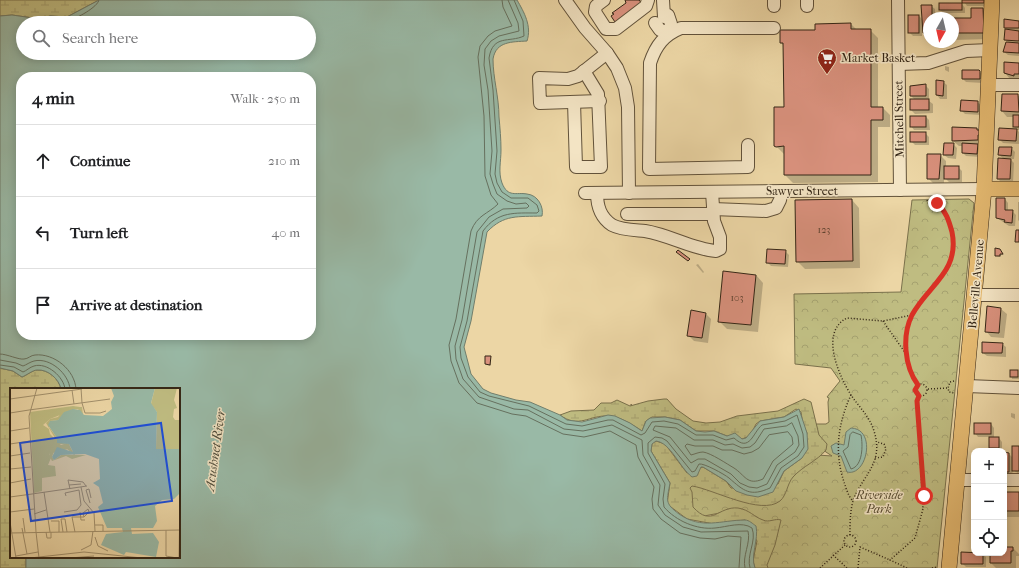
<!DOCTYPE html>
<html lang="en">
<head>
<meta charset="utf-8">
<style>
  body { margin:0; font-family:"IM FELL French Canon",serif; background:#f2f2f2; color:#202124 }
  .controls { position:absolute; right:12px; bottom:12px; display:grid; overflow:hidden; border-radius:8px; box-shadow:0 2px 10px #0003 }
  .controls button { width:36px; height:36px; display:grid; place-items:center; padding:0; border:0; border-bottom:1px solid #e0e0e0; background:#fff; color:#202124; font:20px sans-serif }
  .compass { position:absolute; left:923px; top:12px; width:36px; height:36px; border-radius:50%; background:#fff; box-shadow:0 2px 10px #0003; rotate:188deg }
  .stop { position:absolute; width:12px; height:12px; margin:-9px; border:3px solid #d93025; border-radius:50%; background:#fff }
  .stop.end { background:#d93025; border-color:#fff; box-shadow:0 1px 4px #0008 }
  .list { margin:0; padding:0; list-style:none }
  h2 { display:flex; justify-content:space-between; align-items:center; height:52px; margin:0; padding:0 16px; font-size:17px }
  h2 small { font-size:13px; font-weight:400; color:#757577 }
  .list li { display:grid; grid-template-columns:26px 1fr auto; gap:12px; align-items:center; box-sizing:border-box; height:72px; padding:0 16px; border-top:1px solid #e0e0e0 }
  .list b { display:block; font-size:15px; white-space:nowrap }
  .list em { font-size:13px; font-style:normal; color:#757577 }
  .icon { flex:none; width:22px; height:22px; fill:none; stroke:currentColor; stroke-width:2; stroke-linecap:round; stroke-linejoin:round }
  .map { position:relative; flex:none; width:1019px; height:568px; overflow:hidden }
  .search { position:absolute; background:#fff; box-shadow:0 2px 10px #0003; left:16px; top:16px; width:300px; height:44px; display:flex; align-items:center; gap:10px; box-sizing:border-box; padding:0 14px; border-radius:22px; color:#757577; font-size:15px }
  .panel { position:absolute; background:#fff; box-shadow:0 2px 10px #0003; left:16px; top:72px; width:300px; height:268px; border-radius:16px }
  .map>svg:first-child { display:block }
</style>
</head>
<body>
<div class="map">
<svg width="1019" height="568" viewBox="0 0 1019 568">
  <defs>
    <pattern id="forest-crowns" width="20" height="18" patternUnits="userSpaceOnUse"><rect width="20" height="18" fill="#bfbc81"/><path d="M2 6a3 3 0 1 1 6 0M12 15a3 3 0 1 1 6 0" fill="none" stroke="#a5a16f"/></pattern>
    <pattern id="wetland-marsh" width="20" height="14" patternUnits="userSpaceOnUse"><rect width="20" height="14" fill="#bfbc81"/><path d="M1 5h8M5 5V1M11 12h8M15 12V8" fill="none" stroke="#a5a16f"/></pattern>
  </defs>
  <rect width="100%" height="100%" fill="#ecd6a5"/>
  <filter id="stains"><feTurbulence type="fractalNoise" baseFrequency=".005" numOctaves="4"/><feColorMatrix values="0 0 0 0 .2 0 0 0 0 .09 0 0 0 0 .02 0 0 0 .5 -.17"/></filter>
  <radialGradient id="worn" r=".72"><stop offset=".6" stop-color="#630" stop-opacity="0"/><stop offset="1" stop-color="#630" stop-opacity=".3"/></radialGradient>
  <polygon fill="url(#forest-crowns)" stroke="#7a714c" points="969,199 974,203 937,568 762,568 725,512 704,516 695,516 631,409 631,404 685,476 792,475 817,455 832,456 820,448 816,424 826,424 829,422 828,402 829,398 827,397 840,381 831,368 795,364 794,294 901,292 912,200"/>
  <g fill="url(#wetland-marsh)" stroke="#7a714c">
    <polygon points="0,0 99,0 67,17 50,16 40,19 12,15 0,16"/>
    <path d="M 0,368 L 13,371 L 22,377 C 27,375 33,370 37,370 C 48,369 59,379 61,389 L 11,389 L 11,557 L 26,557 L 26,568 L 0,568 Z"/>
    <path d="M 664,399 L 667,399 L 676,409 L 693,421 L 706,423 L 720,422 L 737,416 L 778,411 L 804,399 L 811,402 L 819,435 L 827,444 L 826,450 C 817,461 803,466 793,477 C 787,484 787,495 780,501 C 761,516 713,489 692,486 L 690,488 L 692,492 L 693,507 C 712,528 718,506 738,508 C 750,510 754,517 763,520 C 769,523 775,518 781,520 L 775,545 L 767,565 L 768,568 L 755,568 L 753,561 L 757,541 L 745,520 L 714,524 L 687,519 L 667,504 L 670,483 L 651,451 L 652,443 L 656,441 L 665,444 L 687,473 L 703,467 L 726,481 L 731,488 L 778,484 L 784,471 L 802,458 L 807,433 L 803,425 L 801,412 L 796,409 L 784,417 L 760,421 L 756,424 L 750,436 L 742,439 L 727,436 L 714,431 L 696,431 L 680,420 L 665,417 L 652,417 L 646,421 L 642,431 C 633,425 619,416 608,416 C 589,415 579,429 560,415 L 571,411 L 594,410 L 601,403 L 611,403 L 617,400 L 630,406 L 648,401 Z"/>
  </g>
  <g fill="#99b9a6" stroke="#717e6c" fill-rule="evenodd">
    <path d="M 99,0 L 517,0 C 524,12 532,26 527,41 C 512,42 496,41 493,59 C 493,78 499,97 499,117 C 500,128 501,139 501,150 C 501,162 498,172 502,183 C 508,198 516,192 527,194 C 538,195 544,207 542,216 C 518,217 504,214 487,232 L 471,321 L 464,347 L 471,374 L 483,389 L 491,393 L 516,400 L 530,402 L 560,415 L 567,420 L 582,422 L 608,415 L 615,416 L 630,423 L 642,431 L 646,421 L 650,418 L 665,417 L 680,420 L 696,431 L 705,432 L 714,431 L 727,436 L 735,433 L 742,439 L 746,438 L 760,421 L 784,417 L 799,409 L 807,433 L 808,449 L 802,458 L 784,471 L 773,492 L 758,497 L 747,495 L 736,491 L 726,481 L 703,467 L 701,467 L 697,476 L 692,477 C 679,467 671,443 656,441 L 652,444 L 651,451 L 670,483 C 667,500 664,503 679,514 C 702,530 721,520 745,520 C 749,520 753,524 756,526 C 759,540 750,555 755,568 L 26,568 L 26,557 L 179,557 L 179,389 L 61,389 C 59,379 48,369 37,370 C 33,370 27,375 22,377 L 13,371 L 0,368 L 0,16 L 12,15 L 40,19 L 50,16 L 67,17 ZM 23,23 L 309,23 L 309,53 L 23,53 ZM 21,77 L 311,77 L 311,335 L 21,335 Z"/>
    <path d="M 851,428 C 877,429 867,477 847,472 L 841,456 L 833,453 L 831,446 L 836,443 L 844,445 L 846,432 Z"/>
  </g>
  <g fill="#0003">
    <polygon points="963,0 987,0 987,6 967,6"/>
    <polygon points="962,4 965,8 965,13 944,13 940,10"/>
    <polygon points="931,6 935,9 935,18 929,18 929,36 922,31 922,36 913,36 909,32 919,16 923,20"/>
    <polygon points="983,9 989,14 989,39 953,40 953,19 972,19"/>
    <polygon points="1019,22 1019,56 1008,55 1004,52 1004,47 1006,47 1009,43 1005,39 1005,28"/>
    <polygon points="851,24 857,30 870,30 878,38 878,108 883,108 890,115 890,127 878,127 878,182 793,183 785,175 785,155 775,145 785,108 784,46 781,43 816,31 816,25"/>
    <polygon points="1019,64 1019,81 1010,79 1005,73"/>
    <polygon points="945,66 949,67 949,72 945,70"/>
    <polygon points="980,72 984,76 983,83 966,82 963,79"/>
    <polygon points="943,82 947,85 947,99 940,99 937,95"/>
    <polygon points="926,86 929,89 929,101 933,104 933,113 915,114 911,110 915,100 911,96"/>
    <polygon points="1002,96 1019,96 1019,130 1017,130 1019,132 1019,144 1003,143 999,139 1000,129 1017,130 1014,127 1014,117 1007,117 1002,111"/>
    <polygon points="977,102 981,105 981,115 965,114 962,111"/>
    <polygon points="926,117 929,120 930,130 914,130 911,126"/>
    <polygon points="977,129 983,145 978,146 981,149 981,157 966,156 963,153 963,146 959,146 953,141"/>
    <polygon points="925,133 929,137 929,145 915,145 911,141"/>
    <polygon points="953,144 957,148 956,159 948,158 944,155"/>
    <polygon points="1011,148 1015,152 1014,159 1010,159 1014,163 1013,183 1001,182 998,179 1004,159 999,155"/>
    <polygon points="940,155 946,161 946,167 958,167 962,171 962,182 949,182 944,177 944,184 934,184 928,178"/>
    <polygon points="1005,199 1008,203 1008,211 1012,211 1016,215 1015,226 1009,226 997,218"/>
    <polygon points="852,200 859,208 860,268 805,269 797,261"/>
    <polygon points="1018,202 1019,202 1019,221 1018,220"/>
    <polygon points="785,251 789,255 788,267 771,266 767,262"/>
    <polygon points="1002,252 1004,255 1001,255 1001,257 996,256"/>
    <polygon points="698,264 704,272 703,273 696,265"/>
    <polygon points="756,275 763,283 758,332 727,329 719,321"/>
    <polygon points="1001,309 1007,314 1004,338 991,337 986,331"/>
    <polygon points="706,314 711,319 708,343 694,341 688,335"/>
    <polygon points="1002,344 1006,347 1006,357 987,356 983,353"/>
    <polygon points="490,357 491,366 487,365 486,364"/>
    <polygon points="1011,371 1017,371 1019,379 1012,379"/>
    <polygon points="1011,413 1015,414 1015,419 1011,417"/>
    <polygon points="991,424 994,428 994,438 999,438 1002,442 1002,451 993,451 990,447 990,437 978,437 975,433"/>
    <polygon points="1019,447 1019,474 1013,470 1012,475 1004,475 1004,454 1009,454 1013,458"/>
    <polygon points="1004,493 1019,493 1019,517 1006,517 1004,514"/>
    <polygon points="1004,548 1013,548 1019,554 1019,556 1016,556 1016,568 996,568 991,563 990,553 1004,553"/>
    <polygon points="982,553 986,557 986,567 966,567 962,563"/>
  </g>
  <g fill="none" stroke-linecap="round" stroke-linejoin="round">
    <g stroke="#66705e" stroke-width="1">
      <path d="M 502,0 L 503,7 L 512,26 L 495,31 L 488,36 L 480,46 L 478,57 L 484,116 L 485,176 L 491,195 L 498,204 C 488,214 477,215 471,231 L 456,319 L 449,345 L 451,361 L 459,383 L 477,403 L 512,414 L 526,416 L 563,434 L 584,437 L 610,431 L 636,445 L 638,457 L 654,487 L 652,499 L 653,509 L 661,519 L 680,533 L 700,538 L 715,539 L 728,536 L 741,537 L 739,568"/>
      <path d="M 508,0 L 518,23 L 519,31 L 499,36 L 491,41 L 485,49 L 484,65 L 488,90 L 492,151 L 490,174 L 493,184 L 497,194 L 507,201 L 516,204 L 526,203 L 529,206 L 527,208 L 503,209 L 489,217 L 477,232 L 462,320 L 455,346 L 456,359 L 463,379 L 479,397 L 514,409 L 528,410 L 564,429 L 583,431 L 612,425 L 642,440 L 643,455 L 660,485 L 658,505 L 665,515 L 683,527 L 701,532 L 748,531 C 751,543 742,556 745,568"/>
      <path d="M 514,0 L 523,21 L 524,36 C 509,43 493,34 489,58 L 493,90 L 497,151 L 495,174 L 497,183 L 502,192 L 511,198 L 528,198 L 537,205 L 539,211 L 537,213 C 515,213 498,211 483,231 L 467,321 L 460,347 L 461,358 L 468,377 L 480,392 L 489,396 L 529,406 L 566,424 L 582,426 L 608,420 L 613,420 L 641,435 L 645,433 L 652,422 L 664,421 L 678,424 L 696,435 L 713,435 L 726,440 L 734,438 C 750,453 753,432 762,425 L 785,421 L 797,415 L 803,434 L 804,447 L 798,456 L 781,468 L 770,488 C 750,497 744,491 729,478 C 724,474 704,463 699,464 L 695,471 L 692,472 L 667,441 L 662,438 L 655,437 L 648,443 L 648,453 L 665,484 L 663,499 L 664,507 C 676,521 697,530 715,528 C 727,527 742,521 752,528 C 757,541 746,555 750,568"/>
      <path d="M 41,23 C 52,20 59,22 69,20 C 76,19 98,7 99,0"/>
      <path d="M 0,354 C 7,354 19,360 24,359 C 28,359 31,355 35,355 C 54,353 75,370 76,389"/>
      <path d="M 0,360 L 16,363 L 23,366 C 26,365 30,362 34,361 C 50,357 69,374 70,389"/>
      <path d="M 0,365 L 14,367 L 23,372 C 26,371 30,367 34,366 C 47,362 64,377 65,389"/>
      <polygon points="792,423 798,436 799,445 795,452 777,465 767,484 757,488 749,487 740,483 731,474 705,459 698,459 691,463 670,437 653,430 655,426 676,428 694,440 713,440 725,445 733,444 742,448 750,447 755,443 764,429 786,426"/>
      <path d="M 788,432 L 792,437 L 793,444 L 773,461 L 763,479 C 747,486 745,475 734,468 C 727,464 711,453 703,452 C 699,452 695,454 691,455 L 685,446 L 687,444 L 695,446 L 713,446 L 722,450 L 732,450 L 744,454 L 752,452 L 759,448 L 769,435 Z"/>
      <path d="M 853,432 L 861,435 C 863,445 863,466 851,469 L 843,451 L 848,447 L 850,435 Z"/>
    </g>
  </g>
  <g fill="#d9917d" stroke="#342616">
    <polygon points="625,0 639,0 643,5 615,22 611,16 614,14 612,13 626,3"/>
    <rect x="962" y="0" width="22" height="3"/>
    <rect x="939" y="3" width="23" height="7"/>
    <polygon points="921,5 932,5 932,18 929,18 929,33 923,33"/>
    <polygon points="971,8 983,8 984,33 953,33 953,18 946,18 971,18"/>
    <rect x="908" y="15" width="11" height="18"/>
    <polygon points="1004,19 1019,21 1019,28 1004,28"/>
    <polygon points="851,23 851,29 871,29 871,107 883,107 883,120 871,120 871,175 784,175 784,146 776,147 774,146 774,107 784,107 783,43 780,43 780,30 815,30 815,24"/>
    <polygon points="1005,29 1019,31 1019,41 1004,40"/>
    <polygon points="1006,42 1019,43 1019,53 1003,52"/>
    <polygon points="1004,62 1019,63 1019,74 1014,74 1014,76 1004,73"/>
    <polygon points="962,70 979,70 980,71 980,79 962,79"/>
    <polygon points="936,80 944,81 943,96 936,95"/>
    <polygon points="926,84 926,96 910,96 910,86"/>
    <polygon points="1002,94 1018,94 1019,112 1001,111"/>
    <rect x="910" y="99" width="19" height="11"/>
    <polygon points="961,100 978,101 978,112 960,111"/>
    <rect x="1013" y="115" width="6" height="12"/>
    <rect x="910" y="116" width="16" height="11"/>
    <polygon points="952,127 977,128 977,130 980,130 980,135 978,135 978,140 952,141"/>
    <polygon points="999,128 1017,129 1016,141 998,140"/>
    <rect x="910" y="132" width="16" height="10"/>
    <polygon points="944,143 954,143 953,155 943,155"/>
    <polygon points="962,143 978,144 977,154 962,153"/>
    <polygon points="999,147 1012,147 1011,156 998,155"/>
    <polygon points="927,154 941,154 939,179 927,179"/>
    <polygon points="998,158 1011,159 1010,179 997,179"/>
    <rect x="944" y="166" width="15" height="13"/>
    <polygon points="996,198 1005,198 1005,210 1013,210 1012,223 1004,222 1005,220 996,218"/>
    <polygon points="852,199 853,261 796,262 795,200"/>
    <polygon points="1016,230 1019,230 1019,242 1015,242"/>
    <polygon points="995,248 1000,249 1003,254 1000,254 1000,256 995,256"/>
    <polygon points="767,249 786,250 785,264 766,263"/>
    <polygon points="678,250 690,259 688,261 676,252"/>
    <polygon points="723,271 756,275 751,325 718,322"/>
    <polygon points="987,306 1001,308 999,333 985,332"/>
    <polygon points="691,310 706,313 702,338 687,336"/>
    <polygon points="982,342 1003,343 1002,353 982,353"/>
    <polygon points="485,356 491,356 490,365 485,364"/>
    <rect x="1010" y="370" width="8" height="7"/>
    <rect x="974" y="423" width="17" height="11"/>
    <rect x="989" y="437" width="10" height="11"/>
    <rect x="1012" y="446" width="7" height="25"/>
    <polygon points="1004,452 1009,453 1009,472 1004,472"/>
    <rect x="1004" y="492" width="15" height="19"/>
    <polygon points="1004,547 1013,547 1013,551 1011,551 1011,563 990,563 990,553 1004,553"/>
    <polygon points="961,552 983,553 983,564 961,564"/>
  </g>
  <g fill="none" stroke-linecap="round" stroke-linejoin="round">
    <defs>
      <g id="minor">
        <polyline points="565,0 585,28 607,53 617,68 625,88 628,107 629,193"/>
        <polyline points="604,0 596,6 595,12 606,29 616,29 646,6 648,0"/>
        <polyline points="663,0 664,17"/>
        <polyline points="898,0 900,190"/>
        <polyline points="774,6 774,0"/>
        <polyline points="807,6 807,0"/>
        <polyline points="655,23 660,30 669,33 671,24 668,15"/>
        <polyline points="899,64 928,63 966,51 990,50"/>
        <polyline points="989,85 1019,85"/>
        <polyline points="600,101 540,103 539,78 568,79 578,76 607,53"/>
        <polyline points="574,102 576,167 601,167 598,94 584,71"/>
        <path d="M 748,145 L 748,167 L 649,169 L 650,63 C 656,45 664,35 681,28 L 774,28"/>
        <polyline points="585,193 984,189"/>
        <path d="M 597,193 C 597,206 600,217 612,225 C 621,230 635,230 645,231 C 670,235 692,249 716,251 L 720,249 L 720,237 L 714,221 L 712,192"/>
        <polyline points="713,209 766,211 776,208 780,200 782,191"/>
        <polyline points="627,214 713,214"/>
        <polyline points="976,295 1019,295"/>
        <polyline points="967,386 1019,388"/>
        <polyline points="958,480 974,480"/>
        <polyline points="1004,480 1019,480"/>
      </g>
      <g id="major">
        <polyline points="984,189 1019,189"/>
        <polyline points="949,568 984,189 992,0"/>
      </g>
    </defs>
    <use href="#minor" stroke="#62523a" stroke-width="14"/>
    <use href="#major" stroke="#342616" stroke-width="16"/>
    <g stroke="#342616" stroke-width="1.5" stroke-dasharray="1 2" stroke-linecap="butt">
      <polyline points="927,200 929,204 933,205 937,203 939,199"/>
      <polyline points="883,321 906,354"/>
      <polyline points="954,381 950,382 948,388 949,392 954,393"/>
      <circle cx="921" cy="390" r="6"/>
      <path d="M 918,385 C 905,366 902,336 912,315 C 927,285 960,272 952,232 C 949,221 946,211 937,203"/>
      <polyline points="928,389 948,388"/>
      <path d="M 851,395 C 838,423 834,452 844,482 C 846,488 848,496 853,501"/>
      <polyline points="875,458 883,457 886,449 884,444 877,442"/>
      <circle cx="850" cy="541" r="6"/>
      <path d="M 850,535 C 850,523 850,509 854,498 C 864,474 884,463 874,431 C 870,417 859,407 851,395 C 839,376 819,332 847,318 L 883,321 L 912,315"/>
      <polyline points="833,555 847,568"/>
      <polyline points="820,568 845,545"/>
      <polyline points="858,568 860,547 890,560"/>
      <polyline points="907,568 890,560 915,538 923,509 917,401 919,396"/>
      <polyline points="932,568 937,567"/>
    </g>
    <use href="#minor" stroke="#f3e4c4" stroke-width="12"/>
    <use href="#major" stroke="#e6bb72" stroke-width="15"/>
  </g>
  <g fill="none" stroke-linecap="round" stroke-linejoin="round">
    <path stroke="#d93025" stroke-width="5" d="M 924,496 L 917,401 L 919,396 L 915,390 L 918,385 C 904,366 902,335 912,315 C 928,285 960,272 952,232 C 949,221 946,211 937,203"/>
  </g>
  <defs>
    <symbol id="supermarket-pin" viewBox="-11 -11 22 30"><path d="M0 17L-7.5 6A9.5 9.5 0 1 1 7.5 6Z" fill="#8f2418" stroke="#f3e4c4"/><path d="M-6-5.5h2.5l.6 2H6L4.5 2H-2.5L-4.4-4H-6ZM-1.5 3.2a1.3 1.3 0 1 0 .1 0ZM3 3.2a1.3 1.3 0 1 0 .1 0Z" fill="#fff"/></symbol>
  </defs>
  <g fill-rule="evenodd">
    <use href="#supermarket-pin" x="816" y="47" width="22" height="30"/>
  </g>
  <g text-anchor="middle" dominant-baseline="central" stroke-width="3" stroke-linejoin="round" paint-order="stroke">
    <g font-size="10" fill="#5d4130">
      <text x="824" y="230">123</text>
      <text x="737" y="298">103</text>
    </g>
    <g font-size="12" fill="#342616" stroke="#f3e4c4" text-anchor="start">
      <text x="841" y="58">Market Basket</text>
    </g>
    <g font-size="12" fill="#342616" stroke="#f3e4c4">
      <text transform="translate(899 119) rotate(-91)">Mitchell Street</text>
      <text x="802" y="191">Sawyer Street</text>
      <text transform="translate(976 284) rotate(-85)">Belleville Avenue</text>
    </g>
    <g font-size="12" font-style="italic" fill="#574c31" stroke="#f3e4c4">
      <text x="879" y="495">Riverside<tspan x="879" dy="14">Park</tspan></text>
    </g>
    <g font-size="13" font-style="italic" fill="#4d4b3a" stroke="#f3e4c4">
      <text transform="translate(215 450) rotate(-82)">Acushnet River</text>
    </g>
  </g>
  <g transform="translate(10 388)">
    <rect width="170" height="170" fill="#ecd6a5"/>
    <path d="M 63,18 L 70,19 L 40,31 L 33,37 L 39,41 L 40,46 L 51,57 L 57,55 L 67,70 L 58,61 L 39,66 L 41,70 L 38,77 L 45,78 L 46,88 L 32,90 L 32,103 L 24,105 L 20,24 Z" fill="#bfbc81"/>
    <path d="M 145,0 L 167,0 L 164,12 L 167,20 L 164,21 L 163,29 L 165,32 L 170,32 L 170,61 L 146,61 L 147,24 L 141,16 ZM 64,19 L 72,19 L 73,27 L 68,21 L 58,22 L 48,32 L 40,33 L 39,39 L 47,50 L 47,54 L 59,56 L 63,65 L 57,61 L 44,63 L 42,69 L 44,72 L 51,67 L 76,67 L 62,71 L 56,68 L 42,73 L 39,67 L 44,59 L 57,59 L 55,56 L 44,56 L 45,50 L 36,35 L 40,31 L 48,29 L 54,21 Z" fill="#bfbc81"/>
    <path d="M 22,33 L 31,33 L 32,48 L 23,48 Z" fill="#bfbc81"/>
    <path d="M 101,0 L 145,0 L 141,15 L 147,24 L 146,61 L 170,61 L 170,105 L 164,111 L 152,112 L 145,118 L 147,133 L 143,140 L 121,140 L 122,146 L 143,145 L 149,154 L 146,169 L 116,164 L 114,167 L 91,157 L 96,146 L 113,144 L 112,140 L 97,140 L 88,119 L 93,115 L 89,99 L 83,95 L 90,91 L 89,71 L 75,66 L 51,67 L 44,72 L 42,69 L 47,59 L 63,64 L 59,56 L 47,55 L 47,50 L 38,37 L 40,33 L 48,32 L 54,24 L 63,21 L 70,22 L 74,27 L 93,28 L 102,21 L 101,14 L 104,8 Z" fill="#99b9a6"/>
    <path fill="none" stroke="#a2906c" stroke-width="1" d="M 71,0 L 72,15M 62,2 L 64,16M 0,11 L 72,1M 72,15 L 75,25 L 90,25 L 96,23M 19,22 L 100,11M 0,25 L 19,22M 0,43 L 19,40M 0,56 L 20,53M 0,68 L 20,65M 0,81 L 21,79M 0,95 L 21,91M 59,97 L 71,96M 71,99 L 74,113 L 84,125 L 85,143M 60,101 L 58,92 L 73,94 L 76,98M 34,104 L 40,144M 22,106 L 77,98M 0,109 L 22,106M 80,115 L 76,102 L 79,101 L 81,110M 0,124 L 24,121M 54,124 L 67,122 L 71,117 L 69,102 L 55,105 L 56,108M 70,124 L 71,132 L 75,132M 24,126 L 36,122M 13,130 L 15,144M 41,133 L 49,133 L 49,144M 0,134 L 6,170M 85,137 L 93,137 L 93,143M 12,140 L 17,166M 156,142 L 156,168 L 167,170M 26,144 L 29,170M 26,144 L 19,28 L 27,0M 36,144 L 37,150 L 41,150 L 41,144M 53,144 L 51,131 L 55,131 L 57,144M 65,144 L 62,129 L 74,129 L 79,124 L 78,121 L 73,125 L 74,129M 0,145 L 170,142M 85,149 L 88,158 L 98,163M 71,162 L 81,157 L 83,143M 6,168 L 28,164M 20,170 L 74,164 L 132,170M 60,170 L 84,168M 169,170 L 170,110"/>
    <path fill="#1d4ed8" fill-opacity="0.15" stroke="#1d4ed8" stroke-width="2" d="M 151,35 L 162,113 L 21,133 L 10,55 Z"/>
    <rect width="170" height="170" fill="none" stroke="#342616" stroke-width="2"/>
  </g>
  <rect width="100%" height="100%" filter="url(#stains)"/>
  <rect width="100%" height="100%" fill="url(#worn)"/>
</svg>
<div class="controls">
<button>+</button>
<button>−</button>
<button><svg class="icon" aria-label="locate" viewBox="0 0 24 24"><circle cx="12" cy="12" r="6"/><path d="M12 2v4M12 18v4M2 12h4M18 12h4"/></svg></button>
</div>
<svg class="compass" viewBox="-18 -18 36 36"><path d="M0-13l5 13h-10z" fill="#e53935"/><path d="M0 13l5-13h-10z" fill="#757577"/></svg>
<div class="stop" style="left:924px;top:496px"></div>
<div class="stop end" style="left:937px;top:203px"></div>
<div class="search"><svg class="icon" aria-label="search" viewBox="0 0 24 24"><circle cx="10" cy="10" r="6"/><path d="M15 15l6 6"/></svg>Search here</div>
<section class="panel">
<h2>4 min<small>Walk · 250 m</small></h2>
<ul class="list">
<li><svg class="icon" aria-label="ahead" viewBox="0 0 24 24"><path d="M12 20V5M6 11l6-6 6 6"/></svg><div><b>Continue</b></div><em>210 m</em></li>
<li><svg class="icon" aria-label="left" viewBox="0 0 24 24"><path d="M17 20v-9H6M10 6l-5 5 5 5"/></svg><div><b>Turn left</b></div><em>40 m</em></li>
<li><svg class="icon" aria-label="arrive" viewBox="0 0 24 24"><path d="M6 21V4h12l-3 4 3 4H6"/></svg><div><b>Arrive at destination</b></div></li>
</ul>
</section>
</div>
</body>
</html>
